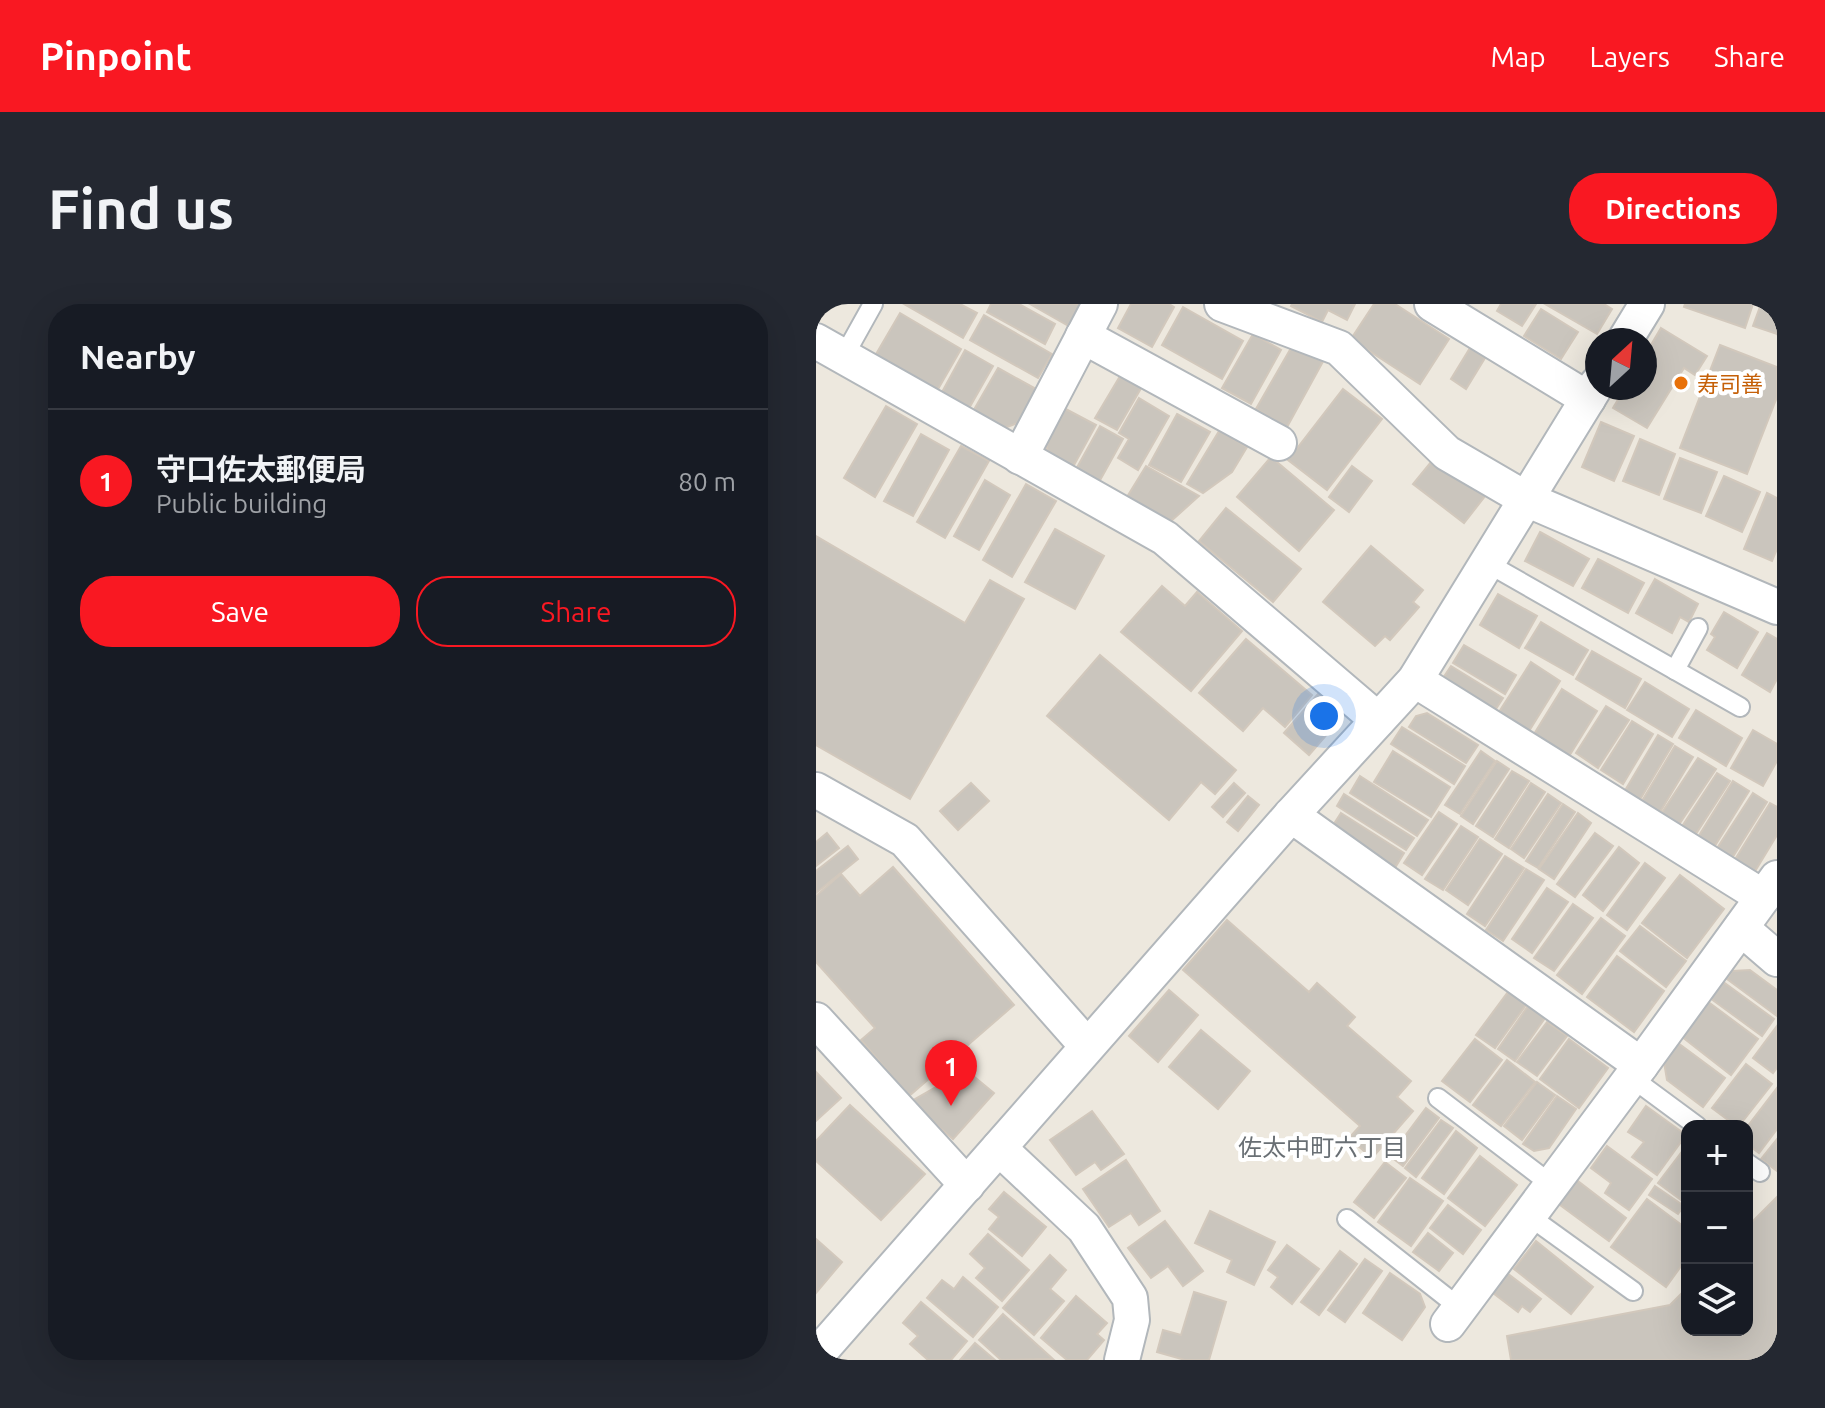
<!DOCTYPE html>
<html lang="en">
<head>
<meta charset="utf-8">
<style>
  body { margin:0; font-family:Ubuntu,"Noto Sans JP",sans-serif; background:#242831; color:#f1f3f6 }
  .controls { position:absolute; right:24px; bottom:24px; display:grid; overflow:hidden; border-radius:16px; box-shadow:0 8px 32px #0002 }
  .controls button { width:72px; height:72px; display:grid; place-items:center; padding:0; border:0; border-bottom:2px solid #363941; background:#171b24; color:#f1f3f6; font:40px sans-serif }
  .compass { position:absolute; left:769px; top:24px; width:72px; height:72px; border-radius:50%; background:#171b24; box-shadow:0 8px 32px #0002; rotate:26deg }
  .you { position:absolute; left:508px; top:412px; width:28px; height:28px; margin:-20px; border:6px solid #fff; border-radius:50%; background:#1a73e8; box-shadow:0 0 0 12px #1a73e833 }
  .badge { display:grid; place-items:center; width:52px; height:52px; border-radius:50%; background:#f91822; color:#fff; font-size:26px; font-weight:700 }
  .pin { position:absolute; translate:-50% -66px; filter:drop-shadow(0 2px 4px #0008) }
  .pin::after { content:''; position:absolute; top:42px; width:28px; height:24px; background:inherit; clip-path:polygon(0 0,100% 0,50% 100%) }
  .list { margin:0; padding:0; list-style:none }
  h2 { display:flex; justify-content:space-between; align-items:center; height:104px; margin:0; padding:0 32px; font-size:34px }
  h2 small { font-size:26px; font-weight:400; color:#9ea1a6 }
  .list li { display:grid; grid-template-columns:52px 1fr auto; gap:24px; align-items:center; box-sizing:border-box; height:144px; padding:0 32px; border-top:2px solid #363941 }
  .list b { display:block; font-size:30px; white-space:nowrap }
  .list p { margin:0; font-size:26px; white-space:nowrap; color:#9ea1a6 }
  .list em { font-size:26px; font-style:normal; color:#9ea1a6 }
  .actions { display:flex; gap:16px; padding:24px 32px }
  .actions a { flex:1; padding:18px 0; border:2px solid #f91822; border-radius:32px; text-align:center; font-size:28px; color:#f91822 }
  .actions .main { background:#f91822; color:#fff }
  .icon { flex:none; width:44px; height:44px; fill:none; stroke:currentColor; stroke-width:2; stroke-linecap:round; stroke-linejoin:round }
  .map { position:relative; flex:none; width:961px; height:1056px; overflow:hidden; border-radius:32px }
  header { display:flex; align-items:center; gap:48px; box-sizing:border-box; height:112px; padding:0 40px; background:#f91822; color:#fff }
  header strong { font-size:38px }
  nav { display:flex; gap:44px; margin-inline-start:auto; font-size:28px }
  .intro { display:flex; align-items:center; justify-content:space-between; box-sizing:border-box; height:192px; padding:0 48px }
  h1 { margin:0; font-size:56px }
  .button { padding:20px 36px; border-radius:32px; background:#f91822; color:#fff; font-size:28px; font-weight:700 }
  main { display:flex; gap:48px; padding:0 48px }
  aside { flex:1; background:#171b24; border-radius:32px; box-shadow:0 8px 32px #0002 }
  .map>svg:first-child { display:block }
</style>
</head>
<body>
<header>
<strong>Pinpoint</strong>
<nav><a>Map</a><a>Layers</a><a>Share</a></nav>
</header>
<div class="intro"><h1>Find us</h1><a class="button">Directions</a></div>
<main>
<aside>
<h2>Nearby<small></small></h2>
<ul class="list">
<li><span class="badge">1</span><div><b>守口佐太郵便局</b><p>Public building</p></div><em>80 m</em></li>
</ul>
<div class="actions"><a class="main">Save</a><a>Share</a></div>
</aside>
<div class="map">
<svg width="961" height="1056" viewBox="0 0 961 1056">
  <rect width="100%" height="100%" fill="#ede8de"/>
  <g fill="#cac5bd" stroke="#d2c8bc" stroke-width="2">
    <polygon points="88,0 144,0 161,9 147,34"/>
    <polygon points="175,0 203,0 239,20 229,40 171,8"/>
    <polygon points="214,0 263,0 268,2 256,24"/>
    <polygon points="315,0 353,0 358,3 336,43 302,24"/>
    <polygon points="476,0 539,0 531,16 512,6 506,18 475,2"/>
    <polygon points="558,0 579,0 633,35 604,80 535,35"/>
    <polygon points="685,0 720,0 706,22 681,7"/>
    <polygon points="729,0 788,0 796,5 781,30"/>
    <polygon points="869,0 937,0 929,24 868,3"/>
    <polygon points="945,0 961,0 961,30 937,22"/>
    <polygon points="367,3 427,37 406,75 346,41"/>
    <polygon points="725,5 762,28 745,55 708,32"/>
    <polygon points="84,9 145,45 121,87 59,52"/>
    <polygon points="168,11 236,50 222,74 154,36"/>
    <polygon points="845,24 891,52 879,71 868,64 831,124 797,104 809,84 829,84 829,51"/>
    <polygon points="437,30 465,46 435,100 406,84"/>
    <polygon points="479,37 509,54 471,123 440,105"/>
    <polygon points="904,41 961,63 961,93 931,170 864,144"/>
    <polygon points="654,44 669,54 650,85 635,75"/>
    <polygon points="149,46 177,62 152,106 125,90"/>
    <polygon points="182,64 220,85 202,119 186,125 156,109"/>
    <polygon points="307,67 328,79 301,126 279,114"/>
    <polygon points="527,85 566,115 511,186 472,156"/>
    <polygon points="323,94 353,112 322,166 302,154 313,135 303,129"/>
    <polygon points="70,102 101,120 59,193 28,174"/>
    <polygon points="244,102 280,121 257,163 232,149 228,131"/>
    <polygon points="361,110 394,128 365,178 333,161"/>
    <polygon points="785,118 818,132 798,177 766,163"/>
    <polygon points="284,122 307,135 282,180 259,167"/>
    <polygon points="403,127 431,143 416,168 387,189 371,180"/>
    <polygon points="105,130 133,146 97,212 68,197"/>
    <polygon points="824,135 859,150 843,191 807,177"/>
    <polygon points="145,142 173,157 129,234 101,218"/>
    <polygon points="620,152 670,191 648,219 597,180"/>
    <polygon points="455,153 518,206 483,247 421,193"/>
    <polygon points="864,154 901,168 885,209 848,195"/>
    <polygon points="330,162 383,192 354,218 311,193"/>
    <polygon points="536,162 556,177 533,208 513,193"/>
    <polygon points="908,172 944,188 926,228 890,212"/>
    <polygon points="169,176 194,191 163,246 138,232"/>
    <polygon points="210,180 240,197 196,273 167,256"/>
    <polygon points="951,189 961,194 961,245 956,257 928,245"/>
    <polygon points="410,204 485,265 457,298 383,237"/>
    <polygon points="239,225 288,252 259,305 209,278"/>
    <polygon points="724,228 773,255 757,282 709,257"/>
    <polygon points="0,232 149,319 174,276 208,295 94,495 0,441"/>
    <polygon points="555,242 607,286 597,298 603,303 574,336 569,332 559,342 507,298"/>
    <polygon points="782,255 828,279 812,309 766,284"/>
    <polygon points="839,275 882,300 873,318 864,313 856,329 820,309"/>
    <polygon points="346,282 369,302 381,288 426,327 375,387 305,328"/>
    <polygon points="682,290 721,312 703,344 664,321"/>
    <polygon points="908,308 942,328 921,364 891,346 899,333 895,330"/>
    <polygon points="725,318 772,346 757,371 709,344"/>
    <polygon points="951,329 961,335 961,375 954,388 926,371"/>
    <polygon points="430,335 496,391 469,423 447,404 427,427 383,389"/>
    <polygon points="648,341 700,371 689,390 637,359"/>
    <polygon points="776,347 825,375 809,404 760,375"/>
    <polygon points="284,351 420,466 399,490 385,478 353,516 231,412"/>
    <polygon points="715,358 744,377 713,427 683,408"/>
    <polygon points="635,362 687,394 676,411 627,374"/>
    <polygon points="829,378 873,405 856,433 811,406"/>
    <polygon points="746,385 781,407 750,457 715,435"/>
    <polygon points="502,390 518,405 520,420 493,451 468,429"/>
    <polygon points="790,402 813,416 782,464 760,449"/>
    <polygon points="880,406 926,434 910,462 863,434"/>
    <polygon points="611,409 662,441 650,459 593,423 600,412"/>
    <polygon points="816,417 837,430 807,480 785,466"/>
    <polygon points="586,423 649,462 638,480 575,440"/>
    <polygon points="937,426 961,440 961,457 947,482 915,464"/>
    <polygon points="842,431 857,440 822,499 807,490"/>
    <polygon points="859,442 877,453 841,513 823,502"/>
    <polygon points="577,447 634,483 615,513 558,478"/>
    <polygon points="665,447 679,457 644,510 629,501"/>
    <polygon points="882,454 900,465 860,525 843,513"/>
    <polygon points="681,457 693,465 657,520 645,512"/>
    <polygon points="696,467 713,477 677,533 660,522"/>
    <polygon points="901,469 914,477 876,536 863,527"/>
    <polygon points="544,472 612,516 601,532 534,489"/>
    <polygon points="917,477 933,487 895,548 879,538"/>
    <polygon points="155,479 173,497 142,526 124,507"/>
    <polygon points="418,479 429,489 407,513 396,503"/>
    <polygon points="715,479 729,488 693,544 679,535"/>
    <polygon points="937,489 951,498 913,559 898,549"/>
    <polygon points="528,490 598,534 590,546 521,502"/>
    <polygon points="732,490 745,499 708,554 695,545"/>
    <polygon points="432,492 443,501 422,527 411,518"/>
    <polygon points="954,499 961,503 961,531 935,574 915,562"/>
    <polygon points="747,500 759,508 722,564 710,557"/>
    <polygon points="623,508 641,520 606,571 588,559"/>
    <polygon points="525,509 588,549 577,567 514,526"/>
    <polygon points="762,509 775,519 738,575 723,565"/>
    <polygon points="645,522 662,533 627,586 609,575"/>
    <polygon points="11,529 23,544 0,562 0,538"/>
    <polygon points="779,529 797,542 759,593 741,580"/>
    <polygon points="664,535 686,550 652,601 630,586"/>
    <polygon points="32,542 42,555 0,589 0,567"/>
    <polygon points="803,543 823,559 787,607 767,591"/>
    <polygon points="689,552 708,564 669,622 651,610"/>
    <polygon points="829,559 849,574 811,626 791,611"/>
    <polygon points="77,563 198,701 93,792 45,736 59,724 0,658 0,592 25,570 44,592"/>
    <polygon points="710,565 728,576 687,637 670,626"/>
    <polygon points="864,571 908,605 871,654 826,619"/>
    <polygon points="731,584 752,598 716,649 696,635"/>
    <polygon points="757,600 777,614 738,667 718,654"/>
    <polygon points="785,614 809,632 766,690 741,671"/>
    <polygon points="411,616 493,688 501,679 539,713 531,722 595,777 581,793 597,807 556,854 533,834 544,822 367,666"/>
    <polygon points="824,622 870,657 850,683 804,647"/>
    <polygon points="801,652 848,687 818,728 771,693"/>
    <polygon points="934,666 961,686 961,712 911,675 916,667"/>
    <polygon points="906,677 958,715 946,732 894,694"/>
    <polygon points="353,686 382,711 342,758 313,732"/>
    <polygon points="692,688 710,701 679,744 660,731"/>
    <polygon points="891,697 942,735 915,771 865,732"/>
    <polygon points="712,702 729,714 699,757 682,745"/>
    <polygon points="731,718 751,732 721,772 701,758"/>
    <polygon points="961,722 961,764 957,769 937,754"/>
    <polygon points="385,726 434,767 402,805 353,763"/>
    <polygon points="659,735 686,756 654,798 626,777"/>
    <polygon points="753,735 792,764 763,804 724,775"/>
    <polygon points="862,739 909,774 887,803 851,776 848,758"/>
    <polygon points="691,756 719,778 685,822 657,801"/>
    <polygon points="930,760 956,780 923,822 920,822 896,804"/>
    <polygon points="150,766 178,789 137,835 94,798"/>
    <polygon points="0,768 25,794 0,817"/>
    <polygon points="721,778 739,791 706,836 688,822"/>
    <polygon points="961,784 961,825 943,849 931,840 931,823"/>
    <polygon points="741,792 760,805 733,844 718,847 707,840"/>
    <polygon points="34,801 109,870 65,916 0,857 0,837"/>
    <polygon points="830,802 870,831 841,871 816,853 828,838 812,828"/>
    <polygon points="610,804 623,814 587,862 574,852"/>
    <polygon points="276,807 308,850 285,866 279,858 260,871 234,836"/>
    <polygon points="625,816 637,824 600,873 589,864"/>
    <polygon points="640,827 661,844 628,890 606,874"/>
    <polygon points="961,835 961,867 945,855"/>
    <polygon points="871,841 871,897 869,899 842,879"/>
    <polygon points="791,842 836,875 813,906 789,889 795,879 775,864"/>
    <polygon points="664,852 701,881 669,922 632,894"/>
    <polygon points="310,856 344,907 323,921 315,909 293,923 267,885"/>
    <polygon points="569,858 590,874 558,914 538,898"/>
    <polygon points="594,874 627,897 595,942 562,918"/>
    <polygon points="758,874 810,914 793,937 740,898"/>
    <polygon points="839,882 868,902 862,910 833,891"/>
    <polygon points="188,888 230,923 206,952 173,925 183,913 173,905"/>
    <polygon points="961,893 961,1054 959,1056 695,1056 691,1032 854,1001 871,984 871,1026 931,1026 931,923"/>
    <polygon points="831,895 871,925 871,954 850,983 795,943"/>
    <polygon points="632,901 665,926 647,950 614,924"/>
    <polygon points="394,907 459,938 438,981 411,968 416,956 379,939"/>
    <polygon points="349,917 387,967 367,982 352,962 335,974 312,944"/>
    <polygon points="612,929 637,949 623,967 597,948"/>
    <polygon points="172,930 213,966 186,997 160,974 169,964 154,950"/>
    <polygon points="0,935 26,958 0,989"/>
    <polygon points="720,937 777,983 755,1010 698,965"/>
    <polygon points="471,941 503,965 476,1000 455,983 462,973 452,966"/>
    <polygon points="524,947 541,960 503,1011 485,998"/>
    <polygon points="234,951 250,966 234,985 248,997 218,1031 187,1004"/>
    <polygon points="549,955 566,967 529,1018 512,1006"/>
    <polygon points="574,969 604,990 609,1003 586,1036 547,1009"/>
    <polygon points="691,969 725,995 714,1008 706,1002 702,1008 677,989"/>
    <polygon points="147,973 182,1003 157,1033 111,994 126,976 138,985"/>
    <polygon points="378,988 410,998 393,1056 369,1056 341,1048 347,1026 365,1031"/>
    <polygon points="260,992 291,1019 281,1030 288,1036 271,1056 251,1056 225,1034"/>
    <polygon points="105,998 151,1037 135,1056 112,1056 94,1040 102,1032 87,1019"/>
    <polygon points="187,1010 237,1055 185,1056 163,1036"/>
    <polygon points="159,1039 179,1056 144,1056"/>
  </g>
  <g fill="none" stroke-linecap="round" stroke-linejoin="round">
    <defs>
      <g id="lane">
        <polyline points="28,52 57,0"/>
        <polyline points="671,259 924,403"/>
        <polyline points="859,366 882,324"/>
        <polyline points="816,774 881,822"/>
        <polyline points="622,794 736,881"/>
        <polyline points="931,859 944,868"/>
        <polyline points="713,912 817,987"/>
        <polyline points="531,915 644,1004"/>
      </g>
      <g id="street">
        <polyline points="406,0 523,44 631,149 710,195 961,303"/>
        <polyline points="616,0 772,95"/>
        <polyline points="267,32 463,139"/>
        <polyline points="809,36 831,0"/>
        <polyline points="0,37 349,234 562,416"/>
        <polyline points="204,153 284,0"/>
        <polyline points="599,376 947,593"/>
        <polyline points="0,486 89,536 271,742"/>
        <polyline points="475,511 825,761"/>
        <polyline points="925,624 961,655"/>
        <polyline points="0,716 151,881"/>
        <polyline points="183,844 268,924 314,994 316,1016 306,1056"/>
        <polyline points="632,1020 825,761 961,574"/>
        <polyline points="0,1052 475,511 599,376 781,80"/>
      </g>
    </defs>
    <use href="#lane" stroke="#b2b7bb" stroke-width="22"/>
    <use href="#street" stroke="#b2b7bb" stroke-width="38"/>
    <use href="#lane" stroke="#fff" stroke-width="18"/>
    <use href="#street" stroke="#fff" stroke-width="34"/>
  </g>
  <circle fill="#e8710a" stroke="#fff" stroke-width="3" cx="865" cy="79" r="8"/>
  <g text-anchor="middle" dominant-baseline="central" stroke-width="8" stroke-linejoin="round" paint-order="stroke">
    <g font-size="22" fill="#c56008" stroke="#fff" text-anchor="start">
      <text x="881" y="79">寿司善</text>
    </g>
    <g font-size="24" fill="#696f74" stroke="#fff">
      <text x="506" y="843">佐太中町六丁目</text>
    </g>
  </g>
</svg>
<div class="controls">
<button>+</button>
<button>−</button>
<button><svg class="icon" aria-label="layers" viewBox="0 0 24 24"><path d="M12 4l9 5-9 5-9-5zM3 14l9 5 9-5"/></svg></button>
</div>
<svg class="compass" viewBox="-18 -18 36 36"><path d="M0-13l5 13h-10z" fill="#e53935"/><path d="M0 13l5-13h-10z" fill="#9ea1a6"/></svg>
<div class="you"></div>
<div class="pin badge" style="left:135px;top:802px">1</div>
</div>
</main>
</body>
</html>
